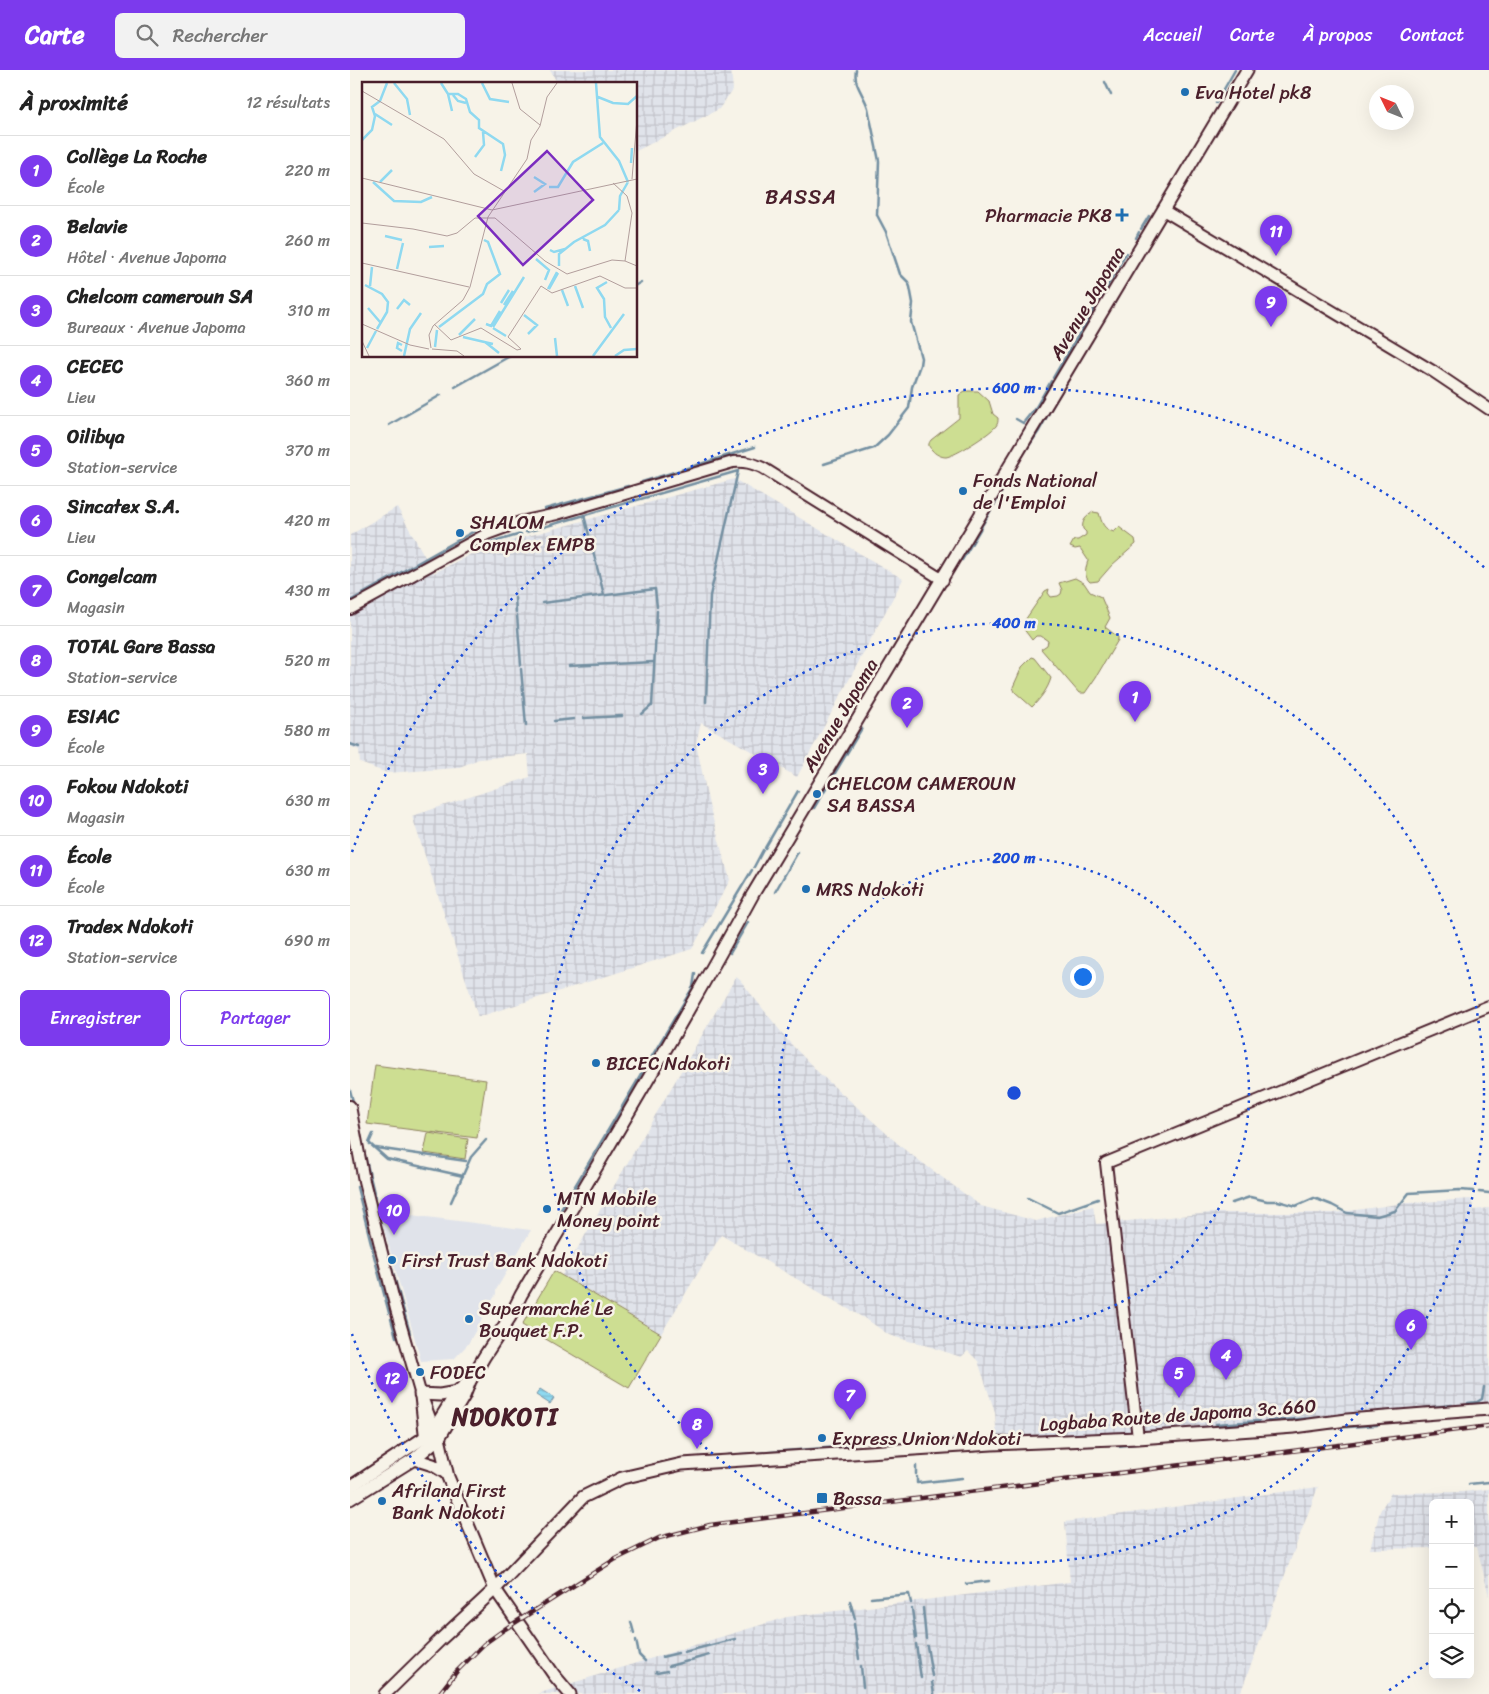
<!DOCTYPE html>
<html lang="fr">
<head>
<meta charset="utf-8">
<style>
  body { margin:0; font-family:Sriracha,sans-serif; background:#f2f2f2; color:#222 }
  .controls { position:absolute; right:15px; bottom:15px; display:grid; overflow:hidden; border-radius:8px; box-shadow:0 5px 20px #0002 }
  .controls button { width:45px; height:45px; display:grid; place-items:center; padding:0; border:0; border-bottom:1px solid #e0e0e0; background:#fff; color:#222; font:25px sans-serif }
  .compass { position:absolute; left:1019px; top:15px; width:45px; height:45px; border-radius:50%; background:#fff; box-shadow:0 5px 20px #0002; rotate:313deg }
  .you { position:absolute; left:732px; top:906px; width:18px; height:18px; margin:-12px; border:4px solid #fff; border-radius:50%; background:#1a73e8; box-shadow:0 0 0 8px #1a73e833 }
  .badge { display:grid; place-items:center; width:32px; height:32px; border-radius:50%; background:#7c3aed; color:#fff; font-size:16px; font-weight:700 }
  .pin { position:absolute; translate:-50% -41px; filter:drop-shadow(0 1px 2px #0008) }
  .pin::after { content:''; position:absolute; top:26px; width:18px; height:15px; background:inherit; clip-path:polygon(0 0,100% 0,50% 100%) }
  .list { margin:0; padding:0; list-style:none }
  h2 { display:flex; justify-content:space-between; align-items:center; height:65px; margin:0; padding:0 20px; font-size:21px }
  h2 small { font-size:16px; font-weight:400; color:#767676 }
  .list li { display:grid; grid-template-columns:32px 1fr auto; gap:15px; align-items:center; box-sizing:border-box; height:70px; padding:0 20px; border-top:1px solid #e0e0e0 }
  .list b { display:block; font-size:19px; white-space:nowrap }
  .list p { margin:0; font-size:16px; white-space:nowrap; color:#767676 }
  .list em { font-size:16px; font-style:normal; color:#767676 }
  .actions { display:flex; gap:10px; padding:15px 20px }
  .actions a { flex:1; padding:11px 0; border:1px solid #7c3aed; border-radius:8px; text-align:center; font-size:18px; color:#7c3aed }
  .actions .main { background:#7c3aed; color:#fff }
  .icon { flex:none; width:28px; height:28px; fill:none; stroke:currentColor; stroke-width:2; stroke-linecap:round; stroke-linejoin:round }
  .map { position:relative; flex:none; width:1139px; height:1624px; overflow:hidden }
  header { display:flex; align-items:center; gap:30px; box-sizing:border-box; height:70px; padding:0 25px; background:#7c3aed; color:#fff }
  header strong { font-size:24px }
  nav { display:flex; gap:28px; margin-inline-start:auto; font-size:18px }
  .search { width:350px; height:45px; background:#f2f2f2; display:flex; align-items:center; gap:12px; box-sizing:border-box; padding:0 18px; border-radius:8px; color:#767676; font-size:19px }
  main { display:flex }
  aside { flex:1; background:#fff }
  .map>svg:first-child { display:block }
</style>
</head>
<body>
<header>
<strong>Carte</strong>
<div class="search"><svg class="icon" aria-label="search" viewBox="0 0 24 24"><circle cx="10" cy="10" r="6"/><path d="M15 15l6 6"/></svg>Rechercher</div>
<nav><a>Accueil</a><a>Carte</a><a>À propos</a><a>Contact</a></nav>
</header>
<main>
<aside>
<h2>À proximité<small>12 résultats</small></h2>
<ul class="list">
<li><span class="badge">1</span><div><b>Collège La Roche</b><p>École</p></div><em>220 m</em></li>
<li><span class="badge">2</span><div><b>Belavie</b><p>Hôtel · Avenue Japoma</p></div><em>260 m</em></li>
<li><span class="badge">3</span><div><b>Chelcom cameroun SA</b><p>Bureaux · Avenue Japoma</p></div><em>310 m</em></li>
<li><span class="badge">4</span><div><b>CECEC</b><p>Lieu</p></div><em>360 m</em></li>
<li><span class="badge">5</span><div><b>Oilibya</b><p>Station-service</p></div><em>370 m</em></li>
<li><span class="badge">6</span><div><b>Sincatex S.A.</b><p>Lieu</p></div><em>420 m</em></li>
<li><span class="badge">7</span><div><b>Congelcam</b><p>Magasin</p></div><em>430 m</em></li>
<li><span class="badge">8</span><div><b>TOTAL Gare Bassa</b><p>Station-service</p></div><em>520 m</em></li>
<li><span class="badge">9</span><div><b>ESIAC</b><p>École</p></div><em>580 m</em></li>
<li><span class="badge">10</span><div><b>Fokou Ndokoti</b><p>Magasin</p></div><em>630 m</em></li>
<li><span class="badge">11</span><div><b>École</b><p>École</p></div><em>630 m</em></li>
<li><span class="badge">12</span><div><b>Tradex Ndokoti</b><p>Station-service</p></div><em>690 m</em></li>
</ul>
<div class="actions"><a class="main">Enregistrer</a><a>Partager</a></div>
</aside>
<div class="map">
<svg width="1139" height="1624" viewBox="0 0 1139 1624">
  <defs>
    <pattern id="industrial-grid" width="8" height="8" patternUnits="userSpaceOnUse" patternTransform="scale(1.25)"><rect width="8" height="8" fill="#e0e3ea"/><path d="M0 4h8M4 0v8" fill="none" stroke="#c2c2c9"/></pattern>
    <pattern id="water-rules" width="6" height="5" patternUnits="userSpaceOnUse" patternTransform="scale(1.25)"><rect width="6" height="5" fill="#8fd9f0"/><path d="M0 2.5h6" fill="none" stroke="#7dbace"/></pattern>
  </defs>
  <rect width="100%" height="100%" fill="#f7f3e8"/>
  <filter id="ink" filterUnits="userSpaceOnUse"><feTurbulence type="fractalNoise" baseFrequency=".02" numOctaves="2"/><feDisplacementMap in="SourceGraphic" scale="10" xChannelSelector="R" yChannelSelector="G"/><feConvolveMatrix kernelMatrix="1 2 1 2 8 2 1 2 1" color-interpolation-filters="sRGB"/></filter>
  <g filter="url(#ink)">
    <polygon fill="#e0e3ea" points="29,1141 181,1160 146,1220 146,1224 118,1274 104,1289 71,1291"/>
    <g fill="url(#industrial-grid)">
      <polygon points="200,0 381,0 383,19 369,39 286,81 286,14 208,14"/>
      <polygon points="384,409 553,509 447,707 351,653 346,673 359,735 380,810 342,879 128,947 62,746 180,707 178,684 129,689 107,698 37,703 10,693 9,680 0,676 0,465 47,437 84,503 131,479"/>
      <polygon points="386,907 390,910 440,973 470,1004 555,1080 631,1136 686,1151 743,1136 746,1154 861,1143 984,1143 1056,1133 1121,1129 1124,1140 1139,1138 1139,1334 1099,1341 941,1352 779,1367 647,1373 645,1342 628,1291 618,1281 611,1287 566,1272 562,1272 539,1265 519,1251 371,1165 311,1264 212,1205"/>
      <polygon points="968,1417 890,1624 187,1624 341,1576 437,1547 720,1512 715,1452"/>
      <polygon points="1139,1419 1139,1526 1127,1477 1120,1477 1120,1433 1083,1433 1083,1478 1020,1479 1030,1441 1041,1423 1113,1422"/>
    </g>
    <g fill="#cdde92" stroke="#8c7e5e">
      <path d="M 615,321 L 628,321 L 639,331 L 643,344 L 648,348 C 648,352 648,353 646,356 C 640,364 605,386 596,387 C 591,387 585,384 582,380 C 578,376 578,374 581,370 L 609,348 L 609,325 Z"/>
      <path d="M 743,442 L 749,443 C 752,453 753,459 764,462 L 769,457 L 785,469 L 786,474 L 762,495 L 748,511 L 740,512 C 733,506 736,498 738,490 L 730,478 L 725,479 L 720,477 L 724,470 L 728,470 L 736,465 L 736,462 L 733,459 C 731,451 737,446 743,442 Z"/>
      <polygon points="725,508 734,513 740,522 751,527 760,548 755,557 768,567 768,570 746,607 735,623 729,623 691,579 697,575 698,571 691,566 686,566 682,570 673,558 673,553 695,521 699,519 698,523 701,527 708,526 711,524 712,520 709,513"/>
      <path d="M 682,587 L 685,588 L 701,608 C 698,619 690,629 682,637 L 665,622 L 663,617 L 672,597 Z"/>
      <polygon points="25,995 136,1010 127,1068 17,1054"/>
      <polygon points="78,1063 118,1069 115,1089 74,1083"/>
      <polygon points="204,1201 311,1264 279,1318 172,1255"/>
    </g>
    <polygon fill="url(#water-rules)" stroke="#738fa1" points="190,1319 204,1328 200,1334 186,1325"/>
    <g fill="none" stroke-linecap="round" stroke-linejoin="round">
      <g stroke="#738fa1" stroke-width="2.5">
        <polyline points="755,12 761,25"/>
        <polyline points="866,33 885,0"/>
        <polyline points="791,159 799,146"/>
        <polyline points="786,168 789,162"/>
        <polyline points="286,215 291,212"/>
        <polyline points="751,227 776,183"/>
        <polyline points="764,234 768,227"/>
        <polyline points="748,259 756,247"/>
        <polyline points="730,290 745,265"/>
        <polyline points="703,308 749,230"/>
        <polyline points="105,317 160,286"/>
        <polyline points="701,339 728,293"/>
        <polyline points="666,349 673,353 686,337 701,311"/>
        <polyline points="39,355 91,325"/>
        <polyline points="674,383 689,361 699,343"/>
        <path d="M 474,394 L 524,378 L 538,365 L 559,338 L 562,317 L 570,295 L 571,288 L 561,252 L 563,233 L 560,217 L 558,212 L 550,204 L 536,162 L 527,145 L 529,91 L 518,38 C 514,24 503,15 506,0"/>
        <polyline points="292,412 405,377"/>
        <polyline points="644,435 666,397"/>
        <polyline points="201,442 195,439 278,416"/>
        <polyline points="234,445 254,525"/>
        <polyline points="633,454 642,438"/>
        <polyline points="176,462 388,401 360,526 356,632"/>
        <polyline points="127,477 171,464"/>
        <polyline points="612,490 632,456"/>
        <polyline points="165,528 166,542"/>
        <polyline points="0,531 126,460 160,449"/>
        <polyline points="192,533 305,519 307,537"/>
        <polyline points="167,545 171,595"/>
        <polyline points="219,596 304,592"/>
        <polyline points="171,599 176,655"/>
        <polyline points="302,636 307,541"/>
        <polyline points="292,644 301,636"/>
        <polyline points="234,648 272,646"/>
        <polyline points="204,651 224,649"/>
        <polyline points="0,674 9,677"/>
        <polyline points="464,738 512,658"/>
        <polyline points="415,778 448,721"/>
        <polyline points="404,797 413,780"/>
        <polyline points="425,822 448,782"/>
        <polyline points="352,883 402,800"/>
        <polyline points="380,883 398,852"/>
        <polyline points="0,1020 4,1035"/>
        <polyline points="23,1064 19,1073 37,1089 113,1106"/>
        <polyline points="10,1065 25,1127"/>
        <polyline points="26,1078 116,1091"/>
        <polyline points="7,1117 23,1181"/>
        <polyline points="1129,1122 1139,1123"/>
        <polyline points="678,1128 708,1143 748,1129"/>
        <polyline points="101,1132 121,1087 136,1070"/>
        <polyline points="882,1133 900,1127 917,1131 928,1131 946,1136 964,1128 982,1135 997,1143 1027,1146 1045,1141 1059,1123 1110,1120 1123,1121"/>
        <polyline points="26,1134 40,1193"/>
        <polyline points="209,1143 343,917 345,904"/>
        <polyline points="23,1182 39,1243"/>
        <polyline points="42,1199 60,1263"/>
        <polyline points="41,1249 46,1267"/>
        <polyline points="1118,1333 1127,1332 1132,1329 1134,1317"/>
        <polyline points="1046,1341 1102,1335"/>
        <polyline points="1099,1348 1110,1347"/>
        <polyline points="917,1351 980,1347"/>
        <polyline points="866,1354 909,1351"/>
        <polyline points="970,1359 1027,1355"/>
        <polyline points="630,1369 639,1368"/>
        <polyline points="602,1370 616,1370"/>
        <polyline points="618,1370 626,1369"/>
        <polyline points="765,1373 768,1376 785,1374 788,1372"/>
        <polyline points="547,1374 571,1372"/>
        <polyline points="350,1387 503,1376"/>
        <polyline points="566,1396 566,1404"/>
        <polyline points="567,1407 567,1413 612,1408"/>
        <polyline points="1119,1414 1139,1412"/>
        <polyline points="616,1514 639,1511"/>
        <polyline points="521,1528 559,1524 561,1533"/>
        <polyline points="500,1531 505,1549"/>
        <polyline points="573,1538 576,1569"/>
        <polyline points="562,1539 566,1568"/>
        <polyline points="281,1552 284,1563"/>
        <polyline points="504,1554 509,1589"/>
        <polyline points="286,1570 289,1585 295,1591"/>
        <polyline points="566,1574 571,1608"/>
        <polyline points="577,1576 582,1606"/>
        <polyline points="334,1582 385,1569"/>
        <polyline points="312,1587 328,1583"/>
        <polyline points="341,1590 359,1585"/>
        <polyline points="319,1596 338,1591"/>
        <polyline points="511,1596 513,1617"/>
        <polyline points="306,1602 307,1603 317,1601"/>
        <polyline points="582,1612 584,1624"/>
      </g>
      <defs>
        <g id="secondary">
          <polyline points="813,140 1081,300 1139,339"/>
          <path d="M 0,539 L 137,464 L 170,452 L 207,444 L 383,392 C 395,391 402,393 413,398 L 593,510"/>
          <polyline points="0,1036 14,1111 46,1239 70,1322 75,1367"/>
          <polyline points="74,1332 84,1359"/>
          <polyline points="788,1368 756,1093 1139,936"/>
        </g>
        <g id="primary">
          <polyline points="70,1324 90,1325 107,1322"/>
          <polyline points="84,1359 89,1368 98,1407 145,1519 204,1605 220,1624"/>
          <polyline points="64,1389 83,1395 96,1403"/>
          <polyline points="0,1417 75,1367 84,1359 107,1322 118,1312"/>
          <path d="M 0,1429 L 64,1389 L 89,1368 L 114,1326 L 120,1311 L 134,1287 L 160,1247 L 171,1225 C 249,1092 329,960 403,824 L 897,0"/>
          <polyline points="35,1624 90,1570 145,1519 233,1427 272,1408 332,1394 642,1374 788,1368 944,1357 997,1350 1139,1339"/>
        </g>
      </defs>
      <use href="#secondary" stroke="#4a1f2b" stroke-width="14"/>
      <use href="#primary" stroke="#4a1f2b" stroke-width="15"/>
      <use href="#secondary" stroke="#f7f3e8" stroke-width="10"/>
      <use href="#primary" stroke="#f7f3e8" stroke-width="11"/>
      <defs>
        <polyline id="rail" points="89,1624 107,1601 134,1574 155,1559 264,1490 309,1468 360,1455 1139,1356"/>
      </defs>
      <use href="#rail" stroke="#4a1f2b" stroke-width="4.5"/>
      <use href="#rail" stroke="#f7f3e8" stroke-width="2.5" stroke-dasharray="8" stroke-linecap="butt"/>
    </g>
  </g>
  <g fill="none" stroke="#1d4ed8" stroke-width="2.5" stroke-dasharray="2.5 5">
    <circle cx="664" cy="1023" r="235"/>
    <circle cx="664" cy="1023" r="470"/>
    <path d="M1078 1593A705 705 0 0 1 1038 1621M290 1621A705 705 0 0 1 2 1264M2 782A705 705 0 0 1 1136 499"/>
  </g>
  <g fill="#1f6fb2" stroke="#f7f3e8" stroke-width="2">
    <circle cx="835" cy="22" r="5"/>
    <path d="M769.5 137.5h5v5h5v5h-5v5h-5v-5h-5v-5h5z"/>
    <circle cx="613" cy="421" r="5"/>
    <circle cx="110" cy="463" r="5"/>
    <circle cx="467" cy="724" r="5"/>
    <circle cx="456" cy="819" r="5"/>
    <circle cx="246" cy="993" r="5"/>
    <circle cx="197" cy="1139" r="5"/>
    <circle cx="42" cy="1190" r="5"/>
    <circle cx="119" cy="1249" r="5"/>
    <circle cx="70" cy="1302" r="5"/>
    <circle cx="472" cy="1368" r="5"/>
    <rect x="466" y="1422" width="12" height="12" rx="2.5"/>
    <circle cx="32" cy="1431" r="5"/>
  </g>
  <g text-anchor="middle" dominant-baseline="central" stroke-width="5" stroke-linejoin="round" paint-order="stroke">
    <g font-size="19" fill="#4a1f2b" stroke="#f7f3e8" text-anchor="start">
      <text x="845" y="22">Eva Hotel pk8</text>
      <text x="762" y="145" text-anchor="end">Pharmacie PK8</text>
      <text x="623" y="410">Fonds National<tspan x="623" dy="22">de l'Emploi</tspan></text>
      <text x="120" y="452">SHALOM<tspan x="120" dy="22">Complex EMPB</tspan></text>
      <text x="477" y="713">CHELCOM CAMEROUN<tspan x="477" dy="22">SA BASSA</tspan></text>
      <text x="466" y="819">MRS Ndokoti</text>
      <text x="256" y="993">BICEC Ndokoti</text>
      <text x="207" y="1128">MTN Mobile<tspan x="207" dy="22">Money point</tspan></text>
      <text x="52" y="1190">First Trust Bank Ndokoti</text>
      <text x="129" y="1238">Supermarché Le<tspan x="129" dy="22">Bouquet F.P.</tspan></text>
      <text x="80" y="1302">FODEC</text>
      <text x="482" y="1368">Express Union Ndokoti</text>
      <text x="42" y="1420">Afriland First<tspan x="42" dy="22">Bank Ndokoti</tspan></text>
      <text x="483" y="1428">Bassa</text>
    </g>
    <g font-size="19" fill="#4a1f2b" stroke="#f7f3e8">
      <text transform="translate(737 233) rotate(-59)">Avenue Japoma</text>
      <text transform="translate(490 645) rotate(-59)">Avenue Japoma</text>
      <text transform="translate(828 1345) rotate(-4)">Logbaba Route de Japoma 3c.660</text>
    </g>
    <g font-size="21" letter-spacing="1" fill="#4a1f2b" stroke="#f7f3e8">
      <text x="451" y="127">BASSA</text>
    </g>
    <g font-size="24" font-weight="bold" letter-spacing="1" fill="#4a1f2b" stroke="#f7f3e8">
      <text x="155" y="1347">NDOKOTI</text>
    </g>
  </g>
  <g transform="translate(12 12)">
    <rect width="275" height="275" fill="#f7f3e8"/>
    <path fill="none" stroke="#8fd9f0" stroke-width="2.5" d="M 32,1 L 45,17 L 48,33M 79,1 L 86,12 L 96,12 L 104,17 L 108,30 L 117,38 L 117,46 L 138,60M 120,1 L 128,17 L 147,20M 234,1 L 238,55 L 257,79 L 266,100M 86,12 L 90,29M 91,13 L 96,19 L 104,21M 236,15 L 251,21 L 266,22 L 275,14M 13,32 L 30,43M 0,58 L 10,48 L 13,34 L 10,25 L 18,19 L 25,1M 138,60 L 141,62 L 143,73 L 139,89M 113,75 L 122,63 L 121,50M 269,81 L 270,66M 11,100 L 32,119 L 59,120 L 70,115M 18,100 L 30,88M 187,105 L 196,105 L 211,80 L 241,61M 172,110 L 183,102 L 172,95M 257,128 L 258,114 L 266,100M 23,154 L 40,158M 221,157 L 226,159 L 228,169M 67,165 L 82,164M 188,168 L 192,170 L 203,167M 174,177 L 187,188 L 183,198M 197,184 L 197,172 L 212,160 L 243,143 L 257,128M 35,187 L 41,161M 245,200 L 235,206 L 242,217 L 243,235 L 249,246M 3,203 L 20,212 L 26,220 L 25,230 L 15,247M 8,204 L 10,185M 213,204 L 221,226M 186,207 L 195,190M 187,207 L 196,191M 200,208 L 206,224M 139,221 L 147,208M 142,223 L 151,209M 6,226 L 18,240M 35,227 L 42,218 L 48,223M 162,233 L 175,243 L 166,252M 124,242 L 129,244 L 138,229M 77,245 L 121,212 L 125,202 L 138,192 L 126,160 L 122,158M 131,245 L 162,195M 131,246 L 144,254M 97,253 L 113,237M 101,255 L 131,262M 193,256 L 195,274M 123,260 L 137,271M 40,263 L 36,261 L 35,266 L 40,269M 73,265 L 75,248M 5,266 L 14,249M 42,274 L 48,247 L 59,231M 231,274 L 262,232M 253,274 L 262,268 L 275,267"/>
    <path fill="none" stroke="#b29e9c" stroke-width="1" d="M 150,1 L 158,27 L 178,43M 0,9 L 82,57 L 112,92 L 142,109M 0,96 L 130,128 L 275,97M 270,97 L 275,37M 251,101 L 265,114 L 270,131 L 263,179M 0,141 L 51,147 L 85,154 L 95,151 L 113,136 L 133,136 L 183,179 L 205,192 L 250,178 L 263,179 L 275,184M 0,181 L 107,205M 108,205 L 126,135 L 165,77 L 169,58 L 178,44 L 185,15 L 195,1M 0,242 L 48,263 L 67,267M 72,242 L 89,258 L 119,246 L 155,268 L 159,267M 0,259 L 7,274M 69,266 L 67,253 L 71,244 L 101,218 L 108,205M 70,267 L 95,269 L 102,274M 159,267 L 146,255 L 179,204 L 190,211 L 238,194 L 263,206 L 275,206"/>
    <path fill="#7b2cbf" fill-opacity="0.15" stroke="#7b2cbf" stroke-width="2.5" d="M 185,69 L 231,118 L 161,183 L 116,134 Z"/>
    <rect width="275" height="275" fill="none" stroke="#4a1f2b" stroke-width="2.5"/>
  </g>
  <circle cx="664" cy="1023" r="8" fill="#1d4ed8" stroke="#f7f3e8" stroke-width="2.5"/>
  <g font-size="15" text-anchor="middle" font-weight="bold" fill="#1d4ed8" stroke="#f7f3e8" stroke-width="5" stroke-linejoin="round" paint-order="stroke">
    <text x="664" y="323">600 m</text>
    <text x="664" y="558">400 m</text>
    <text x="664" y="793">200 m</text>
  </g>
</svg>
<div class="controls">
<button>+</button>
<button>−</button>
<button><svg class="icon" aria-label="locate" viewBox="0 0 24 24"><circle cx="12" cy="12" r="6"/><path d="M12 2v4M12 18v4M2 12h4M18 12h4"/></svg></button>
<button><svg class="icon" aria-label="layers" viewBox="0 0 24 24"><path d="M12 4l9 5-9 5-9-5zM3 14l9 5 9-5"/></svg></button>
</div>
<svg class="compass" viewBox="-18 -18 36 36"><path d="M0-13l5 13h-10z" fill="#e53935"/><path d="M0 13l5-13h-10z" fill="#767676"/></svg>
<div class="you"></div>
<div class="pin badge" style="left:785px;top:652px">1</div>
<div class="pin badge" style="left:557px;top:658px">2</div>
<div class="pin badge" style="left:413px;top:724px">3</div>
<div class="pin badge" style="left:876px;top:1310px">4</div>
<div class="pin badge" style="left:829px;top:1328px">5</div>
<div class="pin badge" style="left:1061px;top:1280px">6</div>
<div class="pin badge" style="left:500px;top:1350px">7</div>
<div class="pin badge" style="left:347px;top:1379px">8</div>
<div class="pin badge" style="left:921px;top:257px">9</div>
<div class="pin badge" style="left:44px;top:1165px">10</div>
<div class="pin badge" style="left:926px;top:186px">11</div>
<div class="pin badge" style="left:42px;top:1333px">12</div>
</div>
</main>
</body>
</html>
